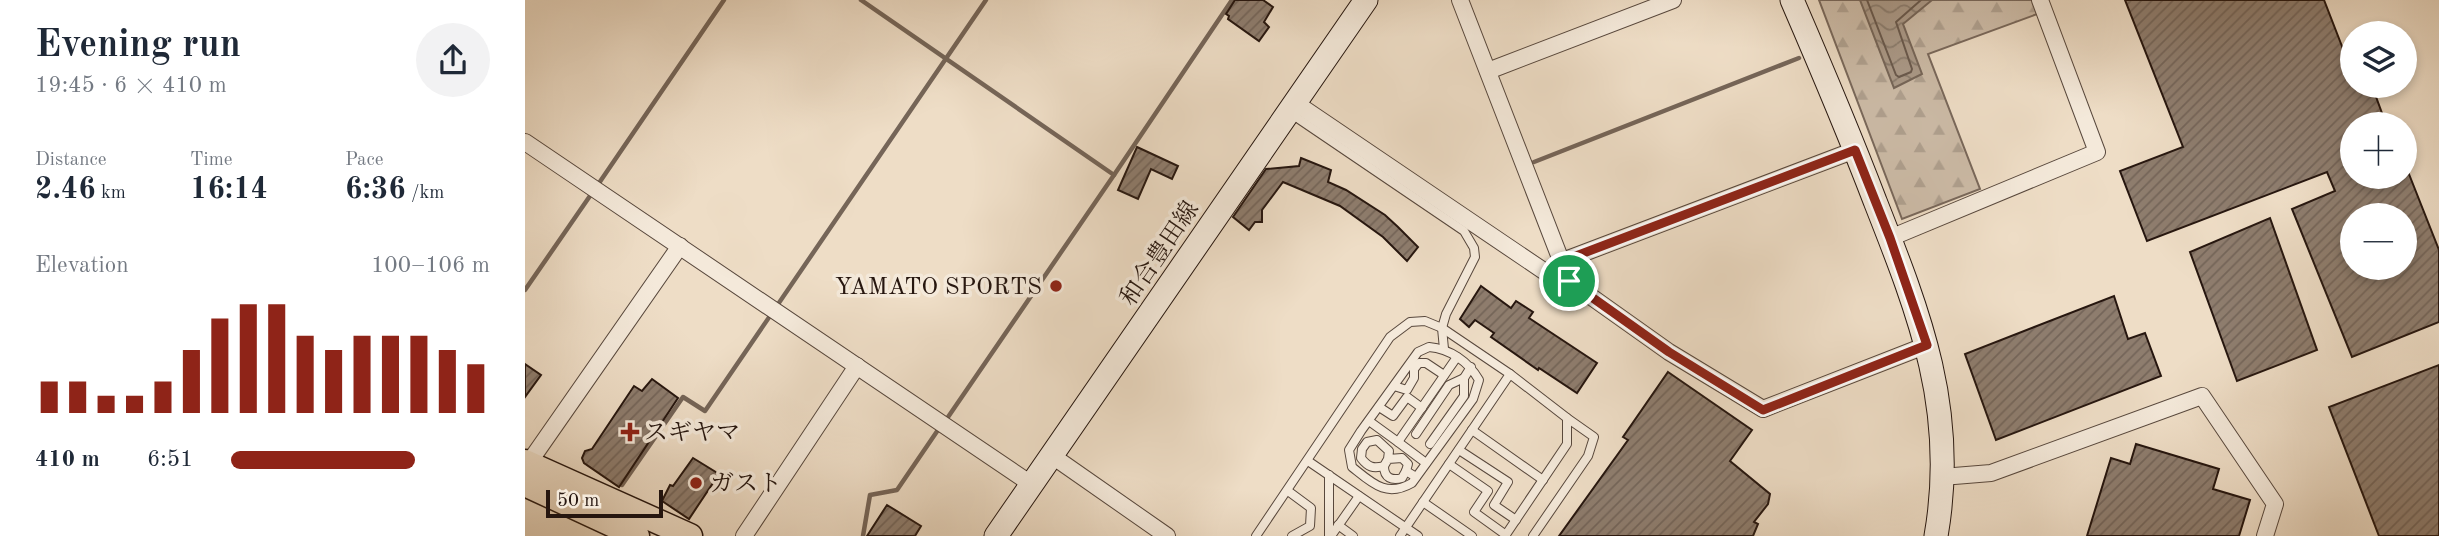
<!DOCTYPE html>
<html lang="en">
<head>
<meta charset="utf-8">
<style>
  body { margin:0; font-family:"Old Standard TT","Noto Serif JP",serif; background:#f2f2f3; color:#1f2937; height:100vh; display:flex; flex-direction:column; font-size:26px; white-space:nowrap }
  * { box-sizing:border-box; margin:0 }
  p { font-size:23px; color:#747a83 }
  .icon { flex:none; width:38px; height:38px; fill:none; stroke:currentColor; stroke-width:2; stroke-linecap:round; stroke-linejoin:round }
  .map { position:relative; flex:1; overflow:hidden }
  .side { display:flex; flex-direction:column; background:#fff; width:525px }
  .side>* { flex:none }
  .controls { position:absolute; left:1815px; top:21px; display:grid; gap:14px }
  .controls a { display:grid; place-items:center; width:77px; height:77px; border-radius:50%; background:#fff; box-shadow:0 4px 10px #0003; font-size:35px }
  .scale { position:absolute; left:21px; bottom:18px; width:117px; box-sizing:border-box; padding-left:7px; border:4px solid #26160f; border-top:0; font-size:19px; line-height:24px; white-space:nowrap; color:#26160f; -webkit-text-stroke:5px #f4e9da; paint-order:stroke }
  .pin { position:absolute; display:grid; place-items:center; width:60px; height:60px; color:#fff; margin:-30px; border:4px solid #fff; border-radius:50%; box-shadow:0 2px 7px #0007 }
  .round { display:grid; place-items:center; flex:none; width:74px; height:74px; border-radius:37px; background:#f2f2f3 }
  .head { display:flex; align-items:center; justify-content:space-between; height:119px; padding:0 35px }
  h1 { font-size:38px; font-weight:800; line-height:52px }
  .stats { display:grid; grid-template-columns:repeat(3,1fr); gap:10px; height:119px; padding:7px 35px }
  .stats div { display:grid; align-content:center }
  .stats b { font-size:30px; font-weight:800 }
  .stats small { font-size:19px; font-weight:400 }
  .stats p { font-size:19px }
  .chart { height:196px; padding:14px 35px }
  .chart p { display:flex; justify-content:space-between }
  .chart svg { width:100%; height:126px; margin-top:7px; stroke:#8f2418; stroke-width:6 }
  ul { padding:0 35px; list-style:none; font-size:23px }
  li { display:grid; grid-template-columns:112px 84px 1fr; align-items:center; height:52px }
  li i { height:18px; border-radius:9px; background:#8f2418 }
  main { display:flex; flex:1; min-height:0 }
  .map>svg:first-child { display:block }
  .forest { fill:url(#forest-firs); stroke:#79685b; stroke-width:2 }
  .water { fill:url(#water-waves); stroke:#756558; stroke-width:2 }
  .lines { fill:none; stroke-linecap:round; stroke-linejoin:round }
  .shore { stroke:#68584c; stroke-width:2 }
  .stream { stroke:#756558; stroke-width:4.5 }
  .building { fill:url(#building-hatch); stroke:#26160f; stroke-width:2; fill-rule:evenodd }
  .lane-casing { stroke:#58483d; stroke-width:10 }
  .street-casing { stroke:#58483d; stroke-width:18 }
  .secondary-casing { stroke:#26160f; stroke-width:25 }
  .primary-casing { stroke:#26160f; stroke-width:27 }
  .lane { stroke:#f4e9da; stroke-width:8 }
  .street { stroke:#f4e9da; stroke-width:16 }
  .secondary { stroke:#f4e9da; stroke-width:23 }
  .primary { stroke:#eeddc6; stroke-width:24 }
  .route-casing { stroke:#fff; stroke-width:14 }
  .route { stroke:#8f2418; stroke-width:9 }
  .poi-dot { fill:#8f2418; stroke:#f4e9da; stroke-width:2.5 }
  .labels { text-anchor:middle; stroke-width:7; stroke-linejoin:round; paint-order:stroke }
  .street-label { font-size:24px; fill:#26160f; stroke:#f4e9da }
  .poi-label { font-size:24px; fill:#26160f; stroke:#f4e9da; text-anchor:start }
</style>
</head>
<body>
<main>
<section class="side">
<div class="head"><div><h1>Evening run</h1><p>19:45 · 6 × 410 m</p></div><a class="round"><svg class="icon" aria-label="share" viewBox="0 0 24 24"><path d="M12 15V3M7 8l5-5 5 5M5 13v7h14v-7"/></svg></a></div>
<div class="stats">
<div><p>Distance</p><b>2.46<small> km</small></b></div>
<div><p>Time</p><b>16:14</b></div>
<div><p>Pace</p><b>6:36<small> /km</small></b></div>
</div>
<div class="chart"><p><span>Elevation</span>100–106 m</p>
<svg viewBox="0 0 160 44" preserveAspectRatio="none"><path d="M5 44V33M15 44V33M25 44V38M35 44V38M45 44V33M55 44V22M65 44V11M75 44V6M85 44V6M95 44V17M105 44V22M115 44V17M125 44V17M135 44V17M145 44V22M155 44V27"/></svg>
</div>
<ul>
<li><b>410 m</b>6:51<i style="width:71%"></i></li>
</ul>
</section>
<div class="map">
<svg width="1914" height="536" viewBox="0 0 1914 536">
  <defs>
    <pattern id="forest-firs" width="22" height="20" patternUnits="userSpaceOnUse" patternTransform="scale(1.75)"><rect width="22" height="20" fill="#ccbba7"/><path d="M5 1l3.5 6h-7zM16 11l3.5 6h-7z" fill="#afa08f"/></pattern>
    <pattern id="water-waves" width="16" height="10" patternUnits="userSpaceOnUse" patternTransform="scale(1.75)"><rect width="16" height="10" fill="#a98"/><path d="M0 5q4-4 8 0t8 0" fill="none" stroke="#8a7c6e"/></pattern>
    <pattern id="building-hatch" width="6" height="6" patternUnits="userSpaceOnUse" patternTransform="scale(1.75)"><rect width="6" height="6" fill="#8e7d6e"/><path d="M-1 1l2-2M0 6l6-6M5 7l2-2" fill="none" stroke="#746559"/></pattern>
  </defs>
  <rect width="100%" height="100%" fill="#eeddc6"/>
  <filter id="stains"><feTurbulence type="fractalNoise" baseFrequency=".00286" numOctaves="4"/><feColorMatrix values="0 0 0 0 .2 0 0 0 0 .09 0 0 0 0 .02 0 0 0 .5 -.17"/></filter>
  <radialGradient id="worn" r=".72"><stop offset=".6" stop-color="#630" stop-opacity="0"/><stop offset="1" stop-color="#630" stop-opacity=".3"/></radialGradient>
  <!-- forest -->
  <polygon class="forest" points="1294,0 1510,0 1515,13 1403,54 1455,189 1377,219"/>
  <!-- water -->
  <polygon class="water" points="1335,0 1407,0 1378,24 1397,74 1369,88"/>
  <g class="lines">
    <!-- shore -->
    <polyline class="shore" points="1342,0 1371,75 1374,77 1386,72 1387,69 1371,22 1396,0"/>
    <!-- stream -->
    <g class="stream">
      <polyline points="336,0 589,175 421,420"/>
      <polyline points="1009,162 1274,58"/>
      <polyline points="589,175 707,0"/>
      <polyline points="72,186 199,0"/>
      <polyline points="0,290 67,193"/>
      <polyline points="97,485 158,397 180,411 461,0"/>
      <polyline points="338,536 345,495 372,490 415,427"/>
    </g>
  </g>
  <!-- building -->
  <g class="building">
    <polygon points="710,0 738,0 748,7 739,22 744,27 734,41 703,19 704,16 701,14"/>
    <path d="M1600,0H1799L1820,54L1827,53V86H1847L1861,124H1827V177H1880V164L1914,250V322L1827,357L1767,209L1810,191L1802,172L1622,241L1595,171L1658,147ZM1827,215H1880V268H1827Z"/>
    <polygon points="612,147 653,166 647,179 626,169 613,199 593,190"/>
    <polygon points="776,158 806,170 803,182 821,190 860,215 873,227 893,247 882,261 858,237 815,206 758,182 737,210 737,222 730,222 724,230 708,217 741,169 774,166"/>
    <polygon points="1745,218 1792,350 1712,381 1665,252"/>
    <polygon points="956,286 986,308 991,301 1008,312 1004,318 1072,363 1052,393 1014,368 1013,370 966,337 969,333 950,320 944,327 935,319"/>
    <polygon points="1589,296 1603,339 1620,333 1636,376 1471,440 1440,354"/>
    <polygon points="0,364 16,375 0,397"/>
    <polygon points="1914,365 1914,536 1854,536 1804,407"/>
    <polygon points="1143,372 1227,430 1205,461 1245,494 1243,504 1229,522 1233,524 1228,536 1034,536 1103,440 1098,437"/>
    <polygon points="127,379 153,398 94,487 59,463 57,458 60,451 67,449 109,386 117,391"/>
    <polygon points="1611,444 1694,469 1688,489 1725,500 1714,536 1562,536 1586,458 1605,464"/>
    <polygon points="168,458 194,474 164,519 137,501 145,485 148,486"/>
    <polygon points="362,505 396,526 390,536 342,536"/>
  </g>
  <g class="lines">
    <!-- lane casing -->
    <g class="lane-casing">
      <g id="lane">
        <polyline points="765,113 939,231 949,248 950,257 921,314 917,328 919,349"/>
        <path d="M904,347C925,349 943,361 954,380L948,399L887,483C861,498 847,483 827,467L824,450L836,431L893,352Z"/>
        <polyline points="869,386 882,390 889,378 889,369 894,363 901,363 919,375"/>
        <polyline points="854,407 868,416 882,397 897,408"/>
        <polyline points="844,421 873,442 932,357"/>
        <polyline points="947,430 1018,480"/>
        <polyline points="891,434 924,385 939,378"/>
        <polyline points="873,442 901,463"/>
        <polyline points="905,444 939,396 939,378 946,367"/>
        <polyline points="934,450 983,482 969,505 991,520"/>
        <path d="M863,459L864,451L852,440L842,442L837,449L836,458C843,467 848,469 859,466L863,459L877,458L883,464L881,471L891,477"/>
        <polyline points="783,461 893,536"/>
        <polyline points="924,464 963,491 949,512 981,535"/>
        <path d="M859,466C859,478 867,481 877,478L881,471"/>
        <polyline points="804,475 804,536"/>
        <polyline points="763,491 786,508 785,526 767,536"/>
        <polyline points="898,502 947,536"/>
        <polyline points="813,525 828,536"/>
        <polyline points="731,536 865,337 885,322 900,321 917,328 985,374 1042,418 1042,444 980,536"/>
        <polyline points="806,536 834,496"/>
        <polyline points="875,536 985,374"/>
        <polyline points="1008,536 1063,456 1069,437 1042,418"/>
      </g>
    </g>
    <!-- street casing -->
    <g class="street-casing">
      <g id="street">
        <polyline points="935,0 1044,281 1144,352 1238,409 1402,345"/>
        <polyline points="963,71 1148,0"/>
        <polyline points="769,102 1035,282 1044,281"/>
        <polyline points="0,142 506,484"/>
        <polyline points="1365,238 1572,152 1515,0"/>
        <polyline points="1035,262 1330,150"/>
        <polyline points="526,455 642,536"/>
        <polyline points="3,464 155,246"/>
        <polyline points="1417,477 1466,473 1677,396 1750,504 1740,536"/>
        <polyline points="219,536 332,366"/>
      </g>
    </g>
    <!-- secondary casing -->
    <g class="secondary-casing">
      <g id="secondary">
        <path d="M1267,0C1296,67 1324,133 1350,201C1395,315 1433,411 1411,536"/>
        <polyline points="471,536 841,0"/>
      </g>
    </g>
    <!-- primary casing -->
    <g class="primary-casing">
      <g id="primary">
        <polyline points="0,462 165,536"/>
        <polyline points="0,484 112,536"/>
      </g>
    </g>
    <!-- lane -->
    <use href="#lane" class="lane"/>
    <!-- street -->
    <use href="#street" class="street"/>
    <!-- secondary -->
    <use href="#secondary" class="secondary"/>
    <!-- primary -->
    <use href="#primary" class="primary"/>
  </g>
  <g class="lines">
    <!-- route casing -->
    <g class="route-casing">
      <polygon id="route" points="1330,150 1365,238 1402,345 1238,410 1144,352 1044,281 1035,262"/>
    </g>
    <!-- route -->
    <use href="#route" class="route"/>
  </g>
  <!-- markers -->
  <g class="poi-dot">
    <circle cx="531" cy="286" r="7"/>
    <path d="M101.5 421.5h7v7h7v7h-7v7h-7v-7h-7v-7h7z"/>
    <circle cx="171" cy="483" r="7"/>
  </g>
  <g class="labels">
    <!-- street labels -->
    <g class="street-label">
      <text transform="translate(634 253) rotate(-56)" y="8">和合豊田線</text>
    </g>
    <!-- poi labels -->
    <g class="poi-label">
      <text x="517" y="294" text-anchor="end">YAMATO SPORTS</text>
      <text x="119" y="440">スギヤマ</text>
      <text x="185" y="491">ガスト</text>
    </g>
  </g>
  <rect width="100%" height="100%" filter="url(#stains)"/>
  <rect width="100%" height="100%" fill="url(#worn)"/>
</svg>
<div class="controls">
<a><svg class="icon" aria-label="layers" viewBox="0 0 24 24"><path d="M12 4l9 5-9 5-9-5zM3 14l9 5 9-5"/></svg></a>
<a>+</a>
<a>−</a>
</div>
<div class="scale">50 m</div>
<div class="pin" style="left:1044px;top:281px;background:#1e9e55"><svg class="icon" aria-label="arrive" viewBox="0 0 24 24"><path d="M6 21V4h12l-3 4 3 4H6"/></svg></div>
</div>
</main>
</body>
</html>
